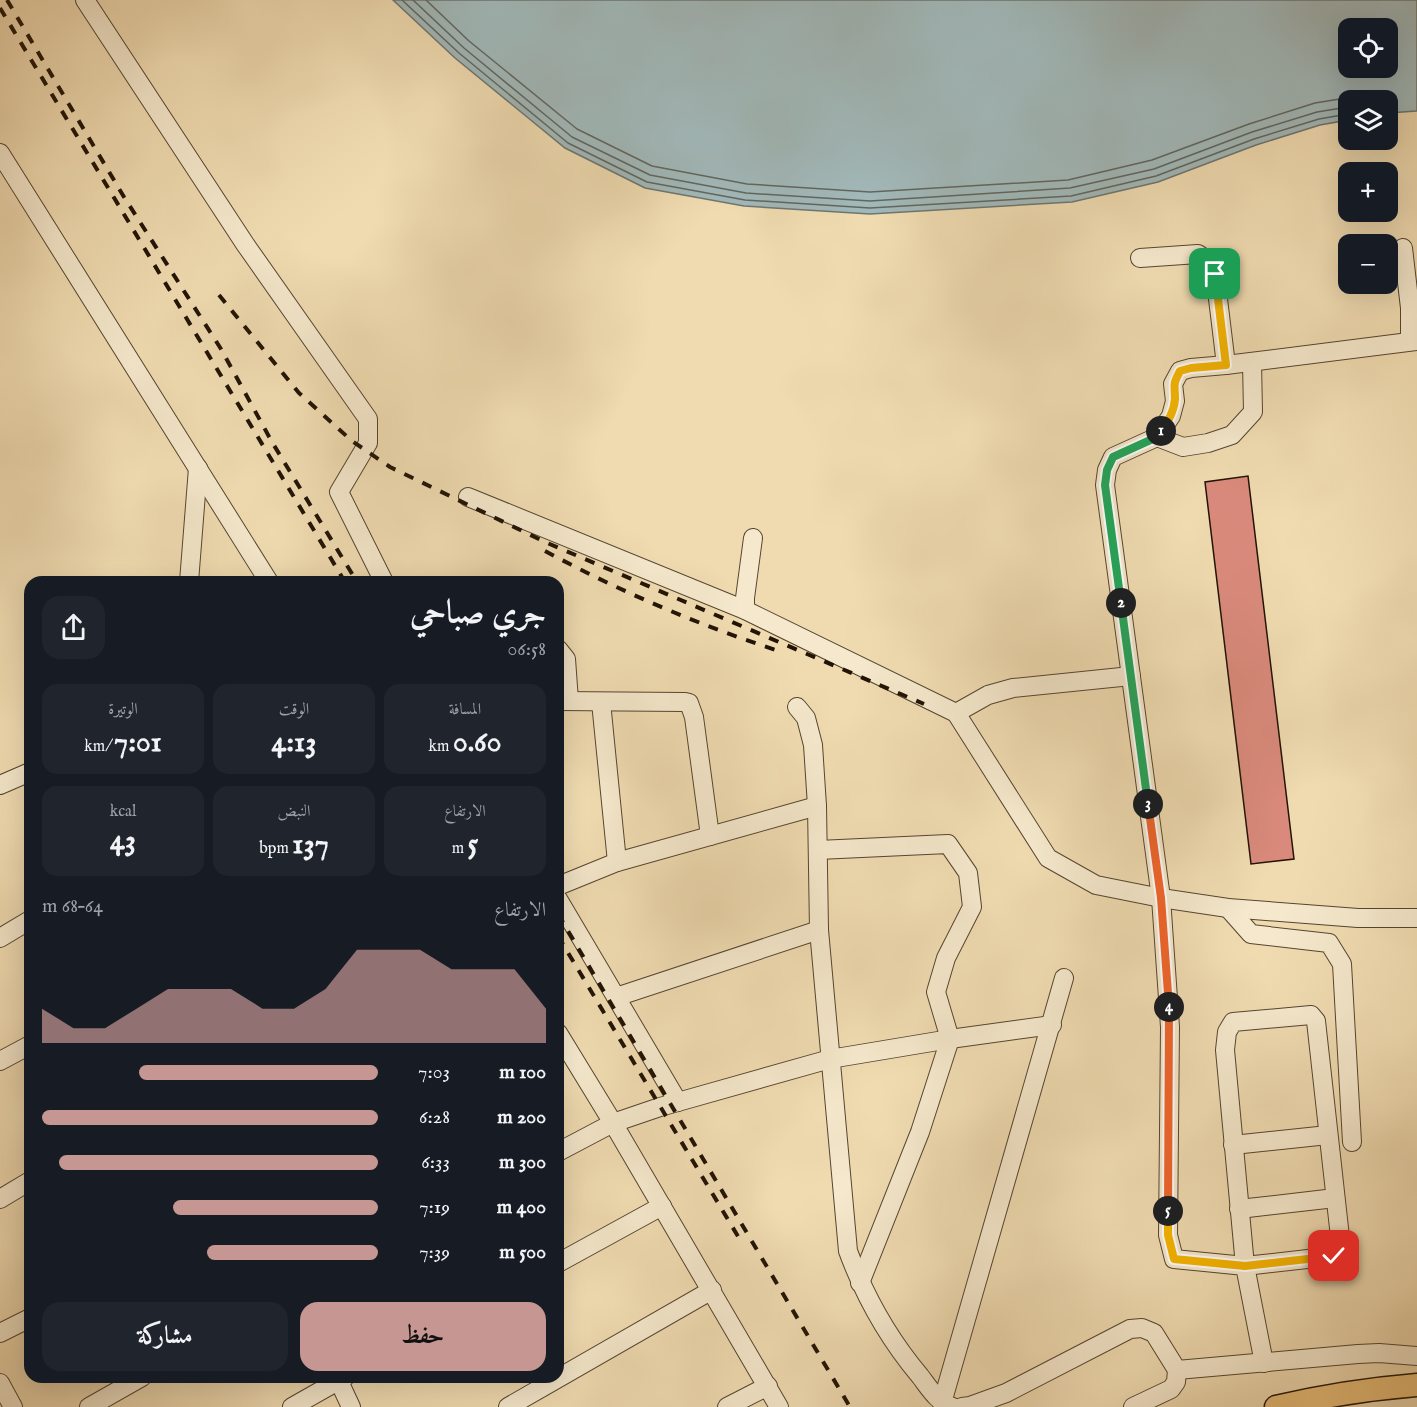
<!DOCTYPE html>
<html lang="ar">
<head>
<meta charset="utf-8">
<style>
  body { margin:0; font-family:"IM FELL English",Amiri,serif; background:#20242c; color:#f1f3f6; direction:rtl; height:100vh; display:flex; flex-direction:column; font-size:22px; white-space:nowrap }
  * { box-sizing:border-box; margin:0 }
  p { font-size:20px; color:#9ea1a6 }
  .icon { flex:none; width:33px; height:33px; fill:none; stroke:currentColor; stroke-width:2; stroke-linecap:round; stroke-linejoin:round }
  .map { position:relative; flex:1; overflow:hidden; direction:ltr }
  .panel { position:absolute; left:24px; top:576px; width:540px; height:807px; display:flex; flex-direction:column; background:#171b24; border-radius:18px; box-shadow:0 6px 24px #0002; direction:rtl }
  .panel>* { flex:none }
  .fabs { position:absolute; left:1338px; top:18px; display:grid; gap:12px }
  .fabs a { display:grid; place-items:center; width:60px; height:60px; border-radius:12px; background:#171b24; box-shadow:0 6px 24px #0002; font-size:30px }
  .pin { position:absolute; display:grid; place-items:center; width:51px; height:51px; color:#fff; margin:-26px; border-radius:12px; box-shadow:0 3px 9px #0006 }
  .km { position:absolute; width:30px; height:30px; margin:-15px; border-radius:50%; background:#222; color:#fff; font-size:16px; line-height:30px; text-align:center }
  .round { display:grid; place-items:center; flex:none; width:63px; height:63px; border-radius:18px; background:#20242c }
  .head { display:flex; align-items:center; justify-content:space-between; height:102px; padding:0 18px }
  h1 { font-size:33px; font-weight:700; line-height:45px }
  .metrics { display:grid; grid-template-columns:repeat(3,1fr); gap:9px; height:102px; padding:6px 18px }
  .metrics div { display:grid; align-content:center; border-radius:15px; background:#20242c; text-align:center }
  .metrics b { font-size:30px; font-weight:700 }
  .metrics small { font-size:16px; font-weight:400 }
  .metrics p { font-size:16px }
  .chart { height:168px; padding:12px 18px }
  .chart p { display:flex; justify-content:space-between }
  .chart svg { width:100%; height:108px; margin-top:6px; fill:#c59692; opacity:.7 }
  .cta { display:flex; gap:12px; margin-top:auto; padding:12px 18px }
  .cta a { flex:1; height:69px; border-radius:18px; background:#c59692; color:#111; font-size:24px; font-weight:700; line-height:69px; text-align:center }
  .cta a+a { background:#20242c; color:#f1f3f6 }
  ul { padding:0 18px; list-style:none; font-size:20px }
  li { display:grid; grid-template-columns:96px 72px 1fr; align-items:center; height:45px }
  li i { height:15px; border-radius:8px; background:#c59692 }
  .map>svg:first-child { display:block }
  .water { fill:#a1b8b9; stroke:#6e7671; stroke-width:1.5; fill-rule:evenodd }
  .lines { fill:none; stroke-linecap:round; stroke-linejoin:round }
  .shore { stroke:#61665f; stroke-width:1.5 }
  .building { fill:#da8a7c; stroke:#211305; stroke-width:1.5 }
  .minor-casing { stroke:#554530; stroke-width:20 }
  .major-casing { stroke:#211305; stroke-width:25 }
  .minor { stroke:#f5e8cc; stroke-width:18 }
  .major { stroke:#e8be78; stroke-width:22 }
  .rail { stroke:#211305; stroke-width:4; stroke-dasharray:10 10; stroke-linecap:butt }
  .split-1-casing { stroke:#fff; stroke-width:12 }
  .split-2-casing { stroke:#fff; stroke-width:12 }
  .split-3-casing { stroke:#fff; stroke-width:12 }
  .split-4-casing { stroke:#fff; stroke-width:12 }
  .split-5-casing { stroke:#fff; stroke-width:12 }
  .split-6-casing { stroke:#fff; stroke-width:12 }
  .split-1 { stroke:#f5b400; stroke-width:8 }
  .split-2 { stroke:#22a559; stroke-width:8 }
  .split-3 { stroke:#22a559; stroke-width:8 }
  .split-4 { stroke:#f0652b; stroke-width:8 }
  .split-5 { stroke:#f0652b; stroke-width:8 }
  .split-6 { stroke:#f5b400; stroke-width:8 }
</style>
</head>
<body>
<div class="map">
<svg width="1417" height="1407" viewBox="0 0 1417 1407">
  <rect width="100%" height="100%" fill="#f0dbb1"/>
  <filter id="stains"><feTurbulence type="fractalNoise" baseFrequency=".00333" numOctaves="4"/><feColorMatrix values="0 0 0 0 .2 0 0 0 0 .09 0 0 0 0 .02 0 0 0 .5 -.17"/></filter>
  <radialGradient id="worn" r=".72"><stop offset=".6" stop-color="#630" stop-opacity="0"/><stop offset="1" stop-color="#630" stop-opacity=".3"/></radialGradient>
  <!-- water -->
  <path class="water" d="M393,0H1417V111L1388,113V100H1348V120L1320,125L1256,145L1158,182L1072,202L870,214L744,206L645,188L565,148L455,58ZM1348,28H1388V68H1348Z"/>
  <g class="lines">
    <!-- shore -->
    <g class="shore">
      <polyline points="402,0 459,53 568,143 647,182 745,200 870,208 1071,196 1156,176 1254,139 1319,119 1348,114"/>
      <polyline points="413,0 464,48 572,137 650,175 746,193 870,201 1070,188 1154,169 1252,132 1317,112 1348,107"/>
      <polyline points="426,0 469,41 577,129 652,166 747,184 870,192 1068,180 1152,160 1249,124 1315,103 1346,98 1358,100"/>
    </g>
  </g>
  <!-- building -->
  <polygon class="building" points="1248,476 1294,859 1251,864 1205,482"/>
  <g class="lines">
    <!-- minor casing -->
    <g class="minor-casing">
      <g id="minor">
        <polyline points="85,0 245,244 368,419 368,443 339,492 384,582"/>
        <polyline points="0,153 269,582"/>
        <polyline points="1403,248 1410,308 1410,341"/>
        <polyline points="1140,258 1198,254 1208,261 1215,274 1226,365"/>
        <polyline points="1157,437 1183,447 1208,443 1232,435 1253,412 1252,362"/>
        <polyline points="468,497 745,610 956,713 1048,858 1096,885 1161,898 1228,908 1358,918 1417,918"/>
        <polyline points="189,582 198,468"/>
        <polyline points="745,610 745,598 753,538"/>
        <polyline points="558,649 566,659 569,701"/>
        <polyline points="558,701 685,702 689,703 694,717 710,836"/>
        <polyline points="601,702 617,862"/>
        <path d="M797,707L806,718L813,745L817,806L819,930L848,1251C865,1297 888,1338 920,1376C930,1389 937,1402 953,1407"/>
        <polyline points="956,713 988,695 1013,688 1131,676"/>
        <polyline points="0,785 30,772"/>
        <polyline points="818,850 948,844 968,873 972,907 946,958 936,992 950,1039 920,1132 860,1283"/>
        <polyline points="558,886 617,862 817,806"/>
        <polyline points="558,899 678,1102"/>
        <polyline points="1228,908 1251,934 1329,943 1342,964 1352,1142"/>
        <polyline points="0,938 30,920"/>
        <polyline points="616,997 819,930"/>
        <polygon points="1311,1015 1316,1021 1341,1246 1334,1256 1245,1266 1225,1050 1227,1032 1233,1022"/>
        <polyline points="558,1033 613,1123 779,1407"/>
        <polyline points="0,1061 30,1045"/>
        <polyline points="1233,1145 1328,1135"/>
        <polyline points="558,1152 613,1123 660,1107 830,1059 950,1039 1052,1025"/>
        <polyline points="0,1199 30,1181"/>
        <polyline points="1239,1209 1335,1198"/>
        <polyline points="558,1263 662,1206"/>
        <polyline points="0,1333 30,1318"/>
        <polyline points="1264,1363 1245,1266 1174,1259 1168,1235 1170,1027 1161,898 1105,485 1107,470 1113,457 1157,437 1171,416 1175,401 1173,384 1180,371 1191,368 1226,365 1417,341"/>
        <polyline points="1177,1370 1358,1354 1379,1353 1417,1356"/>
        <polyline points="337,1377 351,1407"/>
        <polyline points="0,1383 13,1407"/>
        <polyline points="942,1403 1064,978"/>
        <polyline points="89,1407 142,1377"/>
        <polyline points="292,1407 345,1377"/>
        <polyline points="508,1407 712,1290"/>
        <polyline points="727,1407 768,1386"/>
        <polyline points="962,1407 970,1406 1006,1393 1130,1329 1142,1328 1154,1333 1177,1370 1176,1382 1171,1389 1133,1407"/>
      </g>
    </g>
    <!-- major casing -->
    <g class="major-casing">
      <path id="major" d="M1276,1407C1323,1396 1369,1389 1417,1385"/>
    </g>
    <!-- minor -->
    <use href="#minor" class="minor"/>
    <!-- major -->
    <use href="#major" class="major"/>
    <!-- rail -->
    <g class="rail">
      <polyline points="7,0 124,197 221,349 272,442 357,582"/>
      <polyline points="0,8 345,582"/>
      <polyline points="219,295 299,393 352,441 390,467 545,542 924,704"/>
      <path d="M545,551C621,592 701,626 782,652"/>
      <polyline points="558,914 850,1407"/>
      <polyline points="558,936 742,1243"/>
    </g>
  </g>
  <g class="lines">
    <!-- split-1 casing -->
    <g class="split-1-casing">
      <path id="split-1" d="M1161,431C1168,421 1174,412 1175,399C1175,384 1172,386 1180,371L1191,368L1226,365L1215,274"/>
    </g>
    <!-- split-2 casing -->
    <g class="split-2-casing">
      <polyline id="split-2" points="1121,603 1105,485 1107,470 1113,457 1157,437 1161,431"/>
    </g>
    <!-- split-3 casing -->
    <g class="split-3-casing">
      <polyline id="split-3" points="1121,603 1148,804"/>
    </g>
    <!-- split-4 casing -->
    <g class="split-4-casing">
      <polyline id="split-4" points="1148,804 1161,898 1169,1007"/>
    </g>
    <!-- split-5 casing -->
    <g class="split-5-casing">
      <polyline id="split-5" points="1168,1211 1169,1007"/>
    </g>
    <!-- split-6 casing -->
    <g class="split-6-casing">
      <polyline id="split-6" points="1168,1211 1168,1235 1174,1259 1245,1266 1334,1256"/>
    </g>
    <!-- split-1 -->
    <use href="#split-1" class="split-1"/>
    <!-- split-2 -->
    <use href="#split-2" class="split-2"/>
    <!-- split-3 -->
    <use href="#split-3" class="split-3"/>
    <!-- split-4 -->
    <use href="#split-4" class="split-4"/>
    <!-- split-5 -->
    <use href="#split-5" class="split-5"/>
    <!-- split-6 -->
    <use href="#split-6" class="split-6"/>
  </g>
  <rect width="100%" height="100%" filter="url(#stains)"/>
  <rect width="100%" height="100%" fill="url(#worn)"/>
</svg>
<div class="fabs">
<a><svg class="icon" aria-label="locate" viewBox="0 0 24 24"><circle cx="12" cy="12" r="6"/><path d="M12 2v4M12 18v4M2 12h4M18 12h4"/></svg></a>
<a><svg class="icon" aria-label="layers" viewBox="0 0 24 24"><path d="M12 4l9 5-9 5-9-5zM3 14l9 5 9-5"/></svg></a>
<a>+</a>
<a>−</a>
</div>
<div class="pin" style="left:1215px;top:274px;background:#1e9e55"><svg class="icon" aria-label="arrive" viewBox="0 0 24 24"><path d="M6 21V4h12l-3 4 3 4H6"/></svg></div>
<div class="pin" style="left:1334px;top:1256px;background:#d93025"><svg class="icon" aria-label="check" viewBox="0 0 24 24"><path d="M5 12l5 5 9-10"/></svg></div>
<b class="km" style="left:1161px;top:431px">1</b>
<b class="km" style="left:1121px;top:603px">2</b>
<b class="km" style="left:1148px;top:804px">3</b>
<b class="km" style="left:1169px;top:1007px">4</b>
<b class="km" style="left:1168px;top:1211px">5</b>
<section class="panel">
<div class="head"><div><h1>جري صباحي</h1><p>06:58</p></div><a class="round"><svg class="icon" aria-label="share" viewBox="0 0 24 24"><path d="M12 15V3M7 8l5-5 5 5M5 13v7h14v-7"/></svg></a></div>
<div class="metrics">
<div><p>المسافة</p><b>0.60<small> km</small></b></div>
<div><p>الوقت</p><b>4:13</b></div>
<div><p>الوتيرة</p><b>7:01<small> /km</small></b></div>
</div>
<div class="metrics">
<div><p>الارتفاع</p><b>5<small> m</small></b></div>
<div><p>النبض</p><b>137<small> bpm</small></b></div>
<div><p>kcal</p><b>43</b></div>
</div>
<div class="chart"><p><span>الارتفاع</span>64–68 m</p>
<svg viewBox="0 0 160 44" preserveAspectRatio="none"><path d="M0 44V30L10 38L20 38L30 30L40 22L50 22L60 22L70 30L80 30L90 22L100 6L110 6L120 6L130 14L140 14L150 14L160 30V44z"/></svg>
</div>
<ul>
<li><b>100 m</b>7:03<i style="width:71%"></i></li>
<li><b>200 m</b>6:28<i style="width:100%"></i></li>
<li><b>300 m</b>6:33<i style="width:95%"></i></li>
<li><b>400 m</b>7:19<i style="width:61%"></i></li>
<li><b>500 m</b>7:39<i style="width:51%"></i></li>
</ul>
<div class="cta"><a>حفظ</a><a>مشاركة</a></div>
</section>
</div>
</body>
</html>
